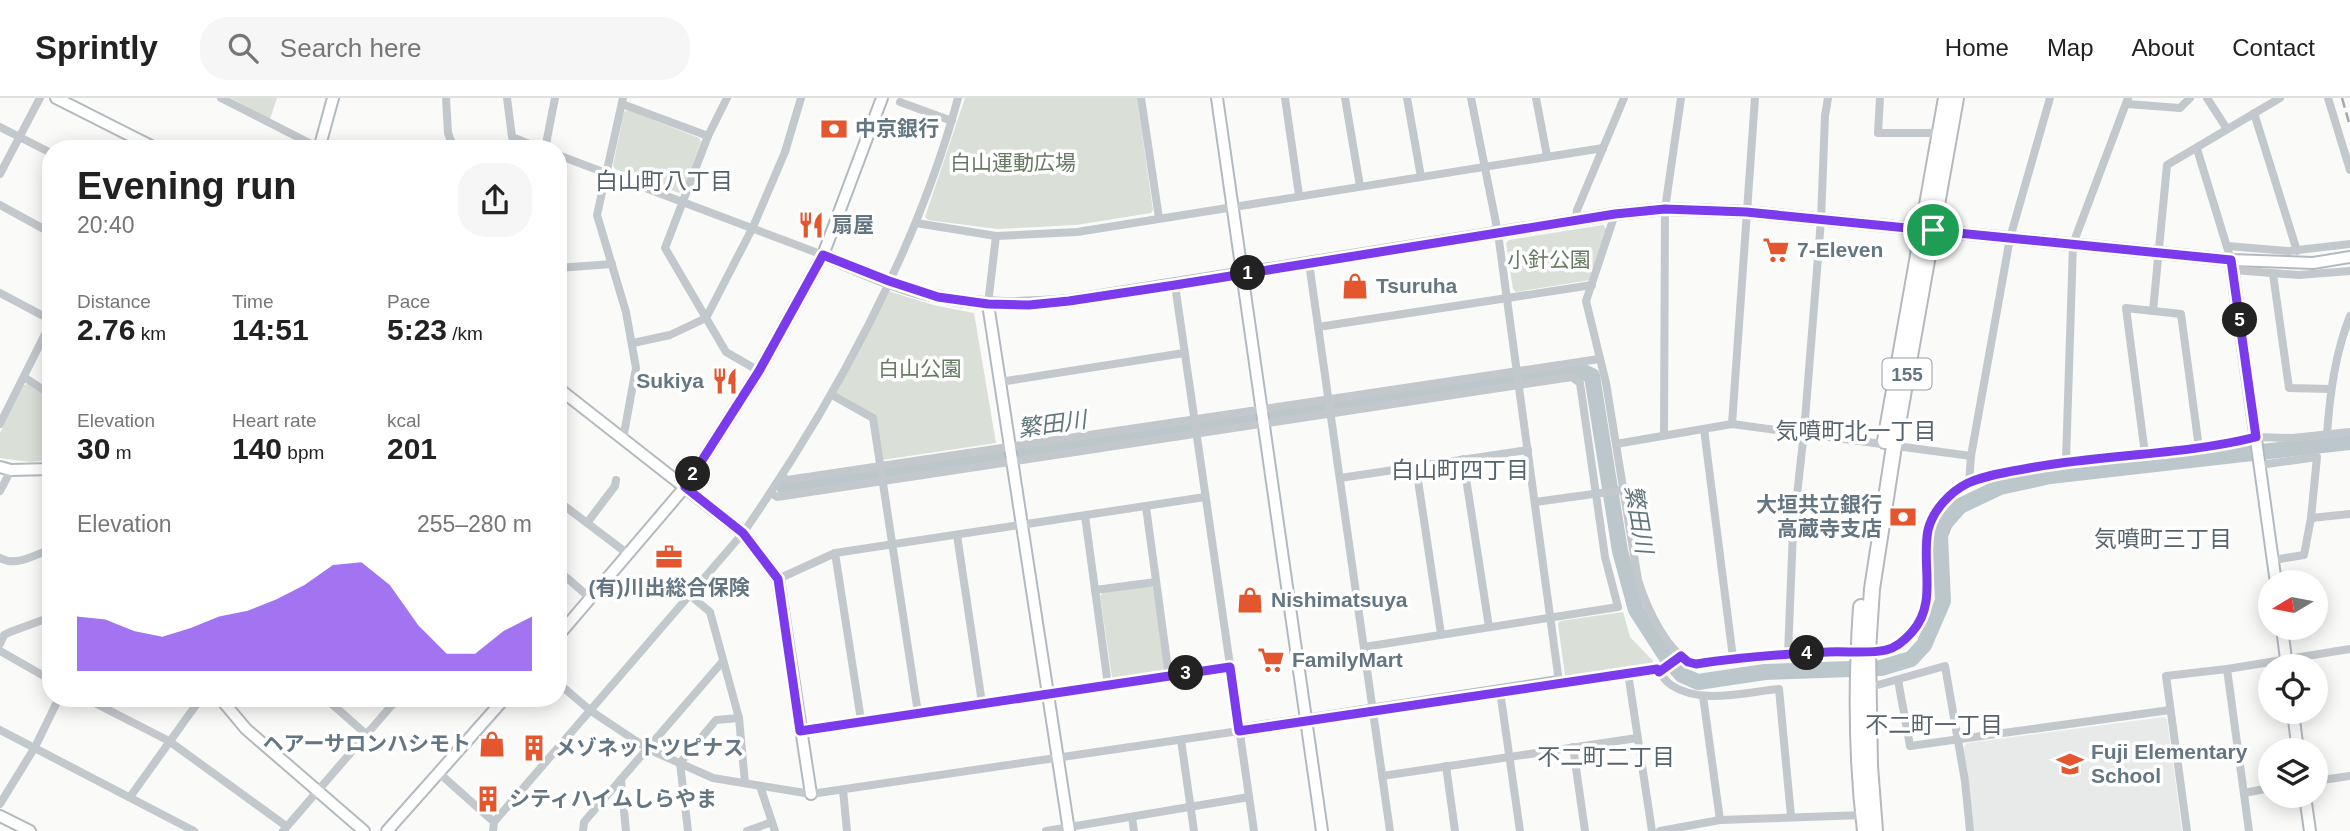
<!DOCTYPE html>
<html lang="en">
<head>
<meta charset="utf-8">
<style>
  body { margin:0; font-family:Helvetica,"Noto Sans JP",sans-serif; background:#f6f6f6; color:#222; height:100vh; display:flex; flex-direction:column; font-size:26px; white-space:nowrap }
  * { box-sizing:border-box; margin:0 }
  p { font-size:23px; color:#767676 }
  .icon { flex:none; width:38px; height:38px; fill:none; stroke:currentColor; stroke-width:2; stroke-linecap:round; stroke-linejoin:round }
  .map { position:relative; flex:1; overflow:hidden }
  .details { position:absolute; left:42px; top:42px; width:525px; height:567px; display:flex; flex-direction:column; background:#fff; border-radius:28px; box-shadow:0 4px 18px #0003 }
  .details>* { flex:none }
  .needle { width:46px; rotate:260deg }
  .buttons { position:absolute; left:2258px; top:472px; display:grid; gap:14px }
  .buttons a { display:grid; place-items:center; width:70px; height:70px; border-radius:50%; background:#fff; box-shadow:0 4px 18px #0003; font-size:35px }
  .pin { position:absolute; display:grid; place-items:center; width:60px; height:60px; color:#fff; margin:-30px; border:4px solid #fff; border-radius:50%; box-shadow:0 2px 7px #0007 }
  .km { position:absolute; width:35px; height:35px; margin:-18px; border-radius:50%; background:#222; color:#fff; font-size:19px; line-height:35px; text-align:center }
  .round { display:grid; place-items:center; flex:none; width:74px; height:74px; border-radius:28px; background:#f6f6f6 }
  .headline { display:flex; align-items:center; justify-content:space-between; height:119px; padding:0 35px }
  h1 { font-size:38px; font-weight:700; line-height:52px }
  .figures { display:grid; grid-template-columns:repeat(3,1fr); gap:10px; height:119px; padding:7px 35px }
  .figures div { display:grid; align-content:center }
  .figures b { font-size:30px; font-weight:700 }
  .figures small { font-size:19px; font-weight:400 }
  .figures p { font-size:19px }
  .chart { height:196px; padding:14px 35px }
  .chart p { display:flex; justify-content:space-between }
  .chart svg { width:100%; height:126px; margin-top:7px; fill:#7c3aed; opacity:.7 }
  header { display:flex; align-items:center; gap:42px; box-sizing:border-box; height:98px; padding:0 35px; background:#fff; border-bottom:2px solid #e0e0e0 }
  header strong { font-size:33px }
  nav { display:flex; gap:38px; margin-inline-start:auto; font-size:24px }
  .search { width:490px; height:63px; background:#f6f6f6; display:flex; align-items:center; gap:18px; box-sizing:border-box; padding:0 24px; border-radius:28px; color:#767676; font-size:26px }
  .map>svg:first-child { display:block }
  .built { fill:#e8e9e9 }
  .green { fill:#dadfd7 }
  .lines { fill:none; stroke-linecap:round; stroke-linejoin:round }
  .river { stroke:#bbc7cb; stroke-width:16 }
  .secondary-casing { stroke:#b3babf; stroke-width:14 }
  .highway-casing { stroke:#b4b9bd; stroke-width:18 }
  .street { stroke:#c3c8cc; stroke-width:8 }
  .secondary { stroke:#fff; stroke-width:10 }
  .highway { stroke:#fff; stroke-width:14 }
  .rail { stroke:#a2aab0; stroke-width:2.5; stroke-dasharray:10 5; stroke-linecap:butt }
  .route-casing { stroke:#fff; stroke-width:14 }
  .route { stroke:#7c3aed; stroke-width:9 }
  .labels { text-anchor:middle; stroke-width:7; stroke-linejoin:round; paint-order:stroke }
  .shield { fill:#fff; stroke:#939fa8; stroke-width:2 }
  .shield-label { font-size:19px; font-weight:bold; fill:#657683 }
  .poi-label { font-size:21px; font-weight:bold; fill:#657683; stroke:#fff; text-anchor:start }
  .park-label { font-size:21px; fill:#687a64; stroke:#fff }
  .neighbourhood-label { font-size:23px; fill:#57646e; stroke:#fff }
  .water-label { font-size:23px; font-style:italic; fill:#60757c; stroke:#fff }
</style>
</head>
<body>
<header>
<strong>Sprintly</strong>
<div class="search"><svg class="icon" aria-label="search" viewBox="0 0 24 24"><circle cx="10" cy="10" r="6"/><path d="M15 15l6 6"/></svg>Search here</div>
<nav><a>Home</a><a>Map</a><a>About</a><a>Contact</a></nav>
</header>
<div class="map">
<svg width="2350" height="733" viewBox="0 0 2350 733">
  <rect width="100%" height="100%" fill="#fafaf8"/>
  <!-- built -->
  <polygon class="built" points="2164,619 2167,621 2182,733 1974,733 1963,650 1967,645"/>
  <!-- green -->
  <g class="green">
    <polygon points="231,0 277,0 270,21"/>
    <polygon points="965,0 1137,0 1153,112 1151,115 1076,127 997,131 928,122 925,119"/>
    <polygon points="628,12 699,40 701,44 683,93 679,95 615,71 613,67 624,14"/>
    <polygon points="1603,127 1607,132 1590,182 1516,194 1513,191 1506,145 1509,142"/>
    <polygon points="888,193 933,207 974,215 996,345 882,362 875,317 835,295"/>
    <polygon points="28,286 51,302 51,362 30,364 0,360 0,335 24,287"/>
    <polygon points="1150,487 1153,490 1165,571 1162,574 1115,581 1112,579 1100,498 1103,494"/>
    <polygon points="1623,514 1630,539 1653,563 1652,567 1568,580 1565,577 1558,526 1560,523"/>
  </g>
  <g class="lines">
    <!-- river -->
    <polyline class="river" points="784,389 1577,271 1592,278 1620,453 1636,512 1667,560 1682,577 1698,584 1765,574 1881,570 1911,561 1924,547 1943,503 1940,438 1945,425 1960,408 2000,389 2050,378 2350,344"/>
    <!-- secondary casing -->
    <g class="secondary-casing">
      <g id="secondary">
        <polyline points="56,0 157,51"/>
        <polyline points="1217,0 1322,733"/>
        <polyline points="319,51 333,0"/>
        <path d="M823,157C861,172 900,191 940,199C983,208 1025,207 1069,203L1615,116L1665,111L1746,114L2231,162L2313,165L2350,159"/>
        <polyline points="2231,162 2276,485"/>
        <polyline points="988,206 1069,733"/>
        <polyline points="558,290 743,435 778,481 811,696"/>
        <polyline points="0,369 11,372 51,371"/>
        <polyline points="2282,530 2287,569"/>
        <polyline points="558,538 685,389 759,273 823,157 882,0"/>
        <polyline points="220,600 246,631 364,733"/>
        <polyline points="2293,614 2298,653"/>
        <polyline points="1239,633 1559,584"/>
        <polyline points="2305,698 2310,733"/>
        <polyline points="0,718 30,733"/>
        <polyline points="387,733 505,600"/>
      </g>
    </g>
    <!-- highway casing -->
    <g class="highway-casing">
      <g id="highway">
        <polyline points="1885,343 1946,0"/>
        <path d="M1861,509C1856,583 1856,659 1865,733"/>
        <polyline points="1875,733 1870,668 1868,553 1872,491 1894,348 1956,0"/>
      </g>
    </g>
    <!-- street -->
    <g class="street">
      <polyline points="221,0 321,51"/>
      <polyline points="446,0 448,35 454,51"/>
      <polyline points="507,0 512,39 542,51"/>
      <polyline points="623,0 597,117 626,214 636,270 623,341"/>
      <polyline points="727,0 708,38 665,150 726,254 759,273"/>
      <polyline points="1141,0 1159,120"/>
      <polyline points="1285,0 1299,97"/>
      <polyline points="1345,0 1360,88"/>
      <polyline points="1407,0 1421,79"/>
      <polyline points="1471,0 1498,135 1559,584 1628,575 1652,733"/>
      <polyline points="1536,0 1547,58"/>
      <polyline points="1880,0 1878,35 1940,35"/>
      <polyline points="2207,0 2227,31"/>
      <polyline points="2328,0 2350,72"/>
      <polyline points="900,4 952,23"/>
      <polyline points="622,6 708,38"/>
      <polyline points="2127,6 2180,10 2190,0"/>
      <polyline points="2254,15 2297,153"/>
      <polyline points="0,29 51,55"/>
      <polyline points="545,51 555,0"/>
      <polyline points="2197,51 2231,162"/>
      <polyline points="558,57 823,157"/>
      <polyline points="0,76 40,0"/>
      <polyline points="0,107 51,135"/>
      <path d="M1615,116L1586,203L1606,285L1638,482C1646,508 1668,559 1696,566L1788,556L1886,552L1903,544L1916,530L1924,513L1928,492V433L1935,414L1950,398L1969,385L2016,372L2066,363L2199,350L2256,339L2292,340L2350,334"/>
      <polyline points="1576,123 1577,112 1624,0"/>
      <polyline points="916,125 996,138 1077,134 1603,50"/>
      <polyline points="2227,148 2289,153 2350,146"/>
      <polyline points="1309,165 1390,733"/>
      <polyline points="558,170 612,166"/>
      <polyline points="2233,172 2299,177 2350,173"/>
      <polyline points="2273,176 2289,290 2331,291"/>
      <polyline points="1175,187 1254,733"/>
      <polyline points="0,195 51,222"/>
      <polyline points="988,206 996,138"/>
      <polyline points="2153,213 2167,67 2280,0"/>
      <polyline points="1318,229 1592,187"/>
      <polyline points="633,245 670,237 706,220 753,129 785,54 801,0"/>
      <polyline points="24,279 51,297"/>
      <polyline points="1000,284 1184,255"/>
      <polyline points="832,297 873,320 918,615"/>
      <polyline points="0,326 51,224"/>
      <polyline points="1732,326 1755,0"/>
      <polyline points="1704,331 1733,560"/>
      <polyline points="1664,336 1665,111 1681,0"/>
      <path d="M2327,336C2330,295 2335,256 2350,218"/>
      <polyline points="1616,346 1732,326 1971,358"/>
      <polyline points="2145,356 2126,210 2181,216 2199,350"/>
      <polyline points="1463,361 1489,529"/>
      <polyline points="2066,363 2073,146 2128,0"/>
      <polyline points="2260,367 2317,359 2311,420 2304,457 2273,462"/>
      <polyline points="1416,369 1441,536"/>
      <polyline points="782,378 787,382 1599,261"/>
      <polyline points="1340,380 1528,352"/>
      <polyline points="1969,385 1971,358 2010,140 2050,0"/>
      <polyline points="0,393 11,372"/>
      <polyline points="771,395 777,399 1572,279 1580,285 1605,459 1618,509 1364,549"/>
      <polyline points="558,403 628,456"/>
      <polyline points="1535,404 1623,392"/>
      <polyline points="1146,409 1169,578"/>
      <polyline points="1085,418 1108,587"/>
      <polyline points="2311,420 2350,416"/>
      <polyline points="587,425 615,388 616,382"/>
      <polyline points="957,437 982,605"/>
      <polyline points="835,455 861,622"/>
      <path d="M0,460C16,469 35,457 51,451"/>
      <polyline points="558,472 590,500"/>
      <polyline points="778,481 835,455 1205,399"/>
      <polyline points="1095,492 1156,484"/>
      <polyline points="691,498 710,514 739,620 745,685"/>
      <polyline points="0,546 4,537 10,534 51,519"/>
      <polyline points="0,553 51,582"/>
      <polyline points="1788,556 1793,433 1804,334 1821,122 1825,18 1828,0"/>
      <polyline points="2227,571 2249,733"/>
      <polyline points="1659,574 1680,558"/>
      <path d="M1628,575L1657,571C1661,576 1665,583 1671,587C1701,607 1745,594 1779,591L1791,718"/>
      <polyline points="1898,582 1910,648 2170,612"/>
      <polyline points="558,585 591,613 648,651 713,680 811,696 1239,633"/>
      <polyline points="1867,590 1945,568 1965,683 1970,733"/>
      <polyline points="1500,593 1520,733"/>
      <polyline points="1703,598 1720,722"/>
      <polyline points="85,600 169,643 286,728"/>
      <polyline points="325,600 367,637"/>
      <polyline points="0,632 194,733"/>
      <polyline points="801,633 1230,569"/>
      <polyline points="1181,642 1194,733"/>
      <polyline points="1573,649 1585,733"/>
      <polyline points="1446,668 1455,733"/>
      <polyline points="439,675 494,724"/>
      <polyline points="1382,678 1637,640"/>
      <polyline points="621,682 626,733"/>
      <polyline points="2315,683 2350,678"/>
      <polyline points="760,688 775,733"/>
      <polyline points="843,692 847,733"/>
      <polyline points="2244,695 2270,690"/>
      <polyline points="130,699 201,600"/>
      <polyline points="0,706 35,649 59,600"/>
      <polyline points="1132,719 1134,733"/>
      <polyline points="283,733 398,600"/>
      <path d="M493,733L494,724L743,435C833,306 917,152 958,0"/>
      <polyline points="583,733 584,724 723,563"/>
      <polyline points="688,733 680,665 716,622 739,620"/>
      <polyline points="747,733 772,724"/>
      <polyline points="1046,733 1249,699"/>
      <polyline points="1660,733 1720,722 1863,717"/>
      <polyline points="2187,733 2166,578 2227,571 2350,551"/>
    </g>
    <!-- secondary -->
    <use href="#secondary" class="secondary"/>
    <!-- highway -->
    <use href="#highway" class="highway"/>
    <!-- rail -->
    <polyline class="rail" points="2342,0 2350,28"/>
  </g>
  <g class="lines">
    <!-- route casing -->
    <g class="route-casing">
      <path id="route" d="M1665,111L1746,114L2231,162L2256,339C2184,357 2108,356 2035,369C2014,373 1988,376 1968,385C1950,394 1933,412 1928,432C1921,467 1938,505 1912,534C1905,542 1896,550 1886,552C1870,556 1845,553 1828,554C1783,556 1740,559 1696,566L1688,564L1681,558L1659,574L1657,571L1239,633L1230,569L800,633L778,481L743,435L685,389L759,273L823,157L889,183L938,199L988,206L1029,207L1069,203L1175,187L1615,116Z"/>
    </g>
    <!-- route -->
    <use href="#route" class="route"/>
  </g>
  <!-- icons -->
  <defs>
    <g id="bank-bare" transform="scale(2.1)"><path d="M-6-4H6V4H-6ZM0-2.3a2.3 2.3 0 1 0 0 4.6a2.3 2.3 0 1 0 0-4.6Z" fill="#e4572e" stroke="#fff" stroke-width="2.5" paint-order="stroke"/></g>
    <g id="restaurant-bare" transform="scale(2.1)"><path d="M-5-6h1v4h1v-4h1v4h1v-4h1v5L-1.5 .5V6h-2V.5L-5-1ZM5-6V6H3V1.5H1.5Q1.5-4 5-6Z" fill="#e4572e" stroke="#fff" stroke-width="2.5" paint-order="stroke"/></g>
    <g id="supermarket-bare" transform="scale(2.1)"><path d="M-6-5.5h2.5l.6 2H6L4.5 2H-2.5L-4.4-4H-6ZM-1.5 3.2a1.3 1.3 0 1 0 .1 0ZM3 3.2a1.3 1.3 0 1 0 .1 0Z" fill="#e4572e" stroke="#fff" stroke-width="2.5" paint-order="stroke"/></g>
    <g id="shop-bare" transform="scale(2.1)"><path d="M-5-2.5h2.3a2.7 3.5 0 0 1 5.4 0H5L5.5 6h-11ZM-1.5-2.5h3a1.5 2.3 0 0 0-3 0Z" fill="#e4572e" stroke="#fff" stroke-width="2.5" paint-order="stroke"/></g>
    <g id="office-bare" transform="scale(2.1)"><path d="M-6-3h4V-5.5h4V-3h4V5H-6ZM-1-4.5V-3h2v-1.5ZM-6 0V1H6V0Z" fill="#e4572e" stroke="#fff" stroke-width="2.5" paint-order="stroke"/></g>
    <g id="building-bare" transform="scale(2.1)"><path d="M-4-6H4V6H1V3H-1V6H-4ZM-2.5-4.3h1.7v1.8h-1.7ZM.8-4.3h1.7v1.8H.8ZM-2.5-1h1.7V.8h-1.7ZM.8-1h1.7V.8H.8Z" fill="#e4572e" stroke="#fff" stroke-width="2.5" paint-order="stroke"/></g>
    <g id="school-bare" transform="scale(2.1)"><path d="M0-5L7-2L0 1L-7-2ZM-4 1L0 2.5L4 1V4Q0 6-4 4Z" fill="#e4572e" stroke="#fff" stroke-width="2.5" paint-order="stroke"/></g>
  </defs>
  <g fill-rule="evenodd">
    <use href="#bank-bare" x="834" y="31"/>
    <use href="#restaurant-bare" x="811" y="127"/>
    <use href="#supermarket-bare" x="1776" y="152"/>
    <use href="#shop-bare" x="1355" y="188"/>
    <use href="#restaurant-bare" x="725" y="283"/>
    <use href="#bank-bare" x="1903" y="419"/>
    <use href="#office-bare" x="669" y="459"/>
    <use href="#shop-bare" x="1250" y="502"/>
    <use href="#supermarket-bare" x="1271" y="562"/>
    <use href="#shop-bare" x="492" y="646"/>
    <use href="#building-bare" x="534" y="650"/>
    <use href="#school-bare" x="2070" y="666"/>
    <use href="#building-bare" x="488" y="701"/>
  </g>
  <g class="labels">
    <!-- shield labels -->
    <rect class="shield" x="1882.5" y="260.5" width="49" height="31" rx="5"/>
    <g class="shield-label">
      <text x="1907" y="283">155</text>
    </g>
    <!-- poi labels -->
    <g class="poi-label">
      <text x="855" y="38">中京銀行</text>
      <text x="832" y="134">扇屋</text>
      <text x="1797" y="159">7-Eleven</text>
      <text x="1376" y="195">Tsuruha</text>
      <text x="704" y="290" text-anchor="end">Sukiya</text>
      <text x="1882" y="414" text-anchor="end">大垣共立銀行<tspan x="1882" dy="24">高蔵寺支店</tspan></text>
      <text x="669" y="497" text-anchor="middle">(有)川出総合保険</text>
      <text x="1271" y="509">Nishimatsuya</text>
      <text x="1292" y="569">FamilyMart</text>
      <text x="471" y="653" text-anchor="end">ヘアーサロンハシモト</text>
      <text x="555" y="657">メゾネットツピナス</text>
      <text x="2091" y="661">Fuji Elementary<tspan x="2091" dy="24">School</tspan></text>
      <text x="509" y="708">シティハイムしらやま</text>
    </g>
    <!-- park labels -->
    <g class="park-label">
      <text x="1013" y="72">白山運動広場</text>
      <text x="1549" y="169">小針公園</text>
      <text x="920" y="278">白山公園</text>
    </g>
    <!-- neighbourhood labels -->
    <g class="neighbourhood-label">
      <text x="664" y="91">白山町八丁目</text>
      <text x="1856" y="341">気噴町北一丁目</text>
      <text x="1460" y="380">白山町四丁目</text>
      <text x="2163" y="449">気噴町三丁目</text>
      <text x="1934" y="635">不二町一丁目</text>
      <text x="1606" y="667">不二町二丁目</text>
    </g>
    <!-- water labels -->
    <g class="water-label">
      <text transform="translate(1052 326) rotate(-8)" y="8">繁田川</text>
      <text transform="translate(1639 421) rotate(80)" y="8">繁田川</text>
    </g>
  </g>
</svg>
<div class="buttons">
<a><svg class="needle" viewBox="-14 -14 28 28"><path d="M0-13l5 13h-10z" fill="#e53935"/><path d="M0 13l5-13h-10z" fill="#767676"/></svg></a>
<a><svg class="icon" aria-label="locate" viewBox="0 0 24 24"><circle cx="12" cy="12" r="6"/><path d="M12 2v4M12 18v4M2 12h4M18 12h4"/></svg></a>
<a><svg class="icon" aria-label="layers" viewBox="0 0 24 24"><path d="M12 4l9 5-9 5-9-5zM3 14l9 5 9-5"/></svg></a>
</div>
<div class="pin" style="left:1933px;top:132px;background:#1e9e55"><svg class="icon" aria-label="arrive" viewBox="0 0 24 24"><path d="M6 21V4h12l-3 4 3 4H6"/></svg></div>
<b class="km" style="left:1248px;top:175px">1</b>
<b class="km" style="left:693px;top:376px">2</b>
<b class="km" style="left:1186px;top:575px">3</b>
<b class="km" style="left:1807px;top:555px">4</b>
<b class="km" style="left:2240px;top:222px">5</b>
<section class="details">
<div class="headline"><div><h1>Evening run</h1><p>20:40</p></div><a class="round"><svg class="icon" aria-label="share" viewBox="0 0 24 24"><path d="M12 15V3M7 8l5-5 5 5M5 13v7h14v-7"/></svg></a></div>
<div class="figures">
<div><p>Distance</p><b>2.76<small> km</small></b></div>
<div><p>Time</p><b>14:51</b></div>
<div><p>Pace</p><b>5:23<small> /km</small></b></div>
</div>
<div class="figures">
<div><p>Elevation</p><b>30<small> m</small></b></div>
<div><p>Heart rate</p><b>140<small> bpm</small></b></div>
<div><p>kcal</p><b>201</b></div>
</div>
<div class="chart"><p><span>Elevation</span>255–280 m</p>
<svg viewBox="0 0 160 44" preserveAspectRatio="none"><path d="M0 44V25L10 26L20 30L30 32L40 29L50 25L60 23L70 19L80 14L90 7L100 6L110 14L120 28L130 38L140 38L150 30L160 25V44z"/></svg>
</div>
</section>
</div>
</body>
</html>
